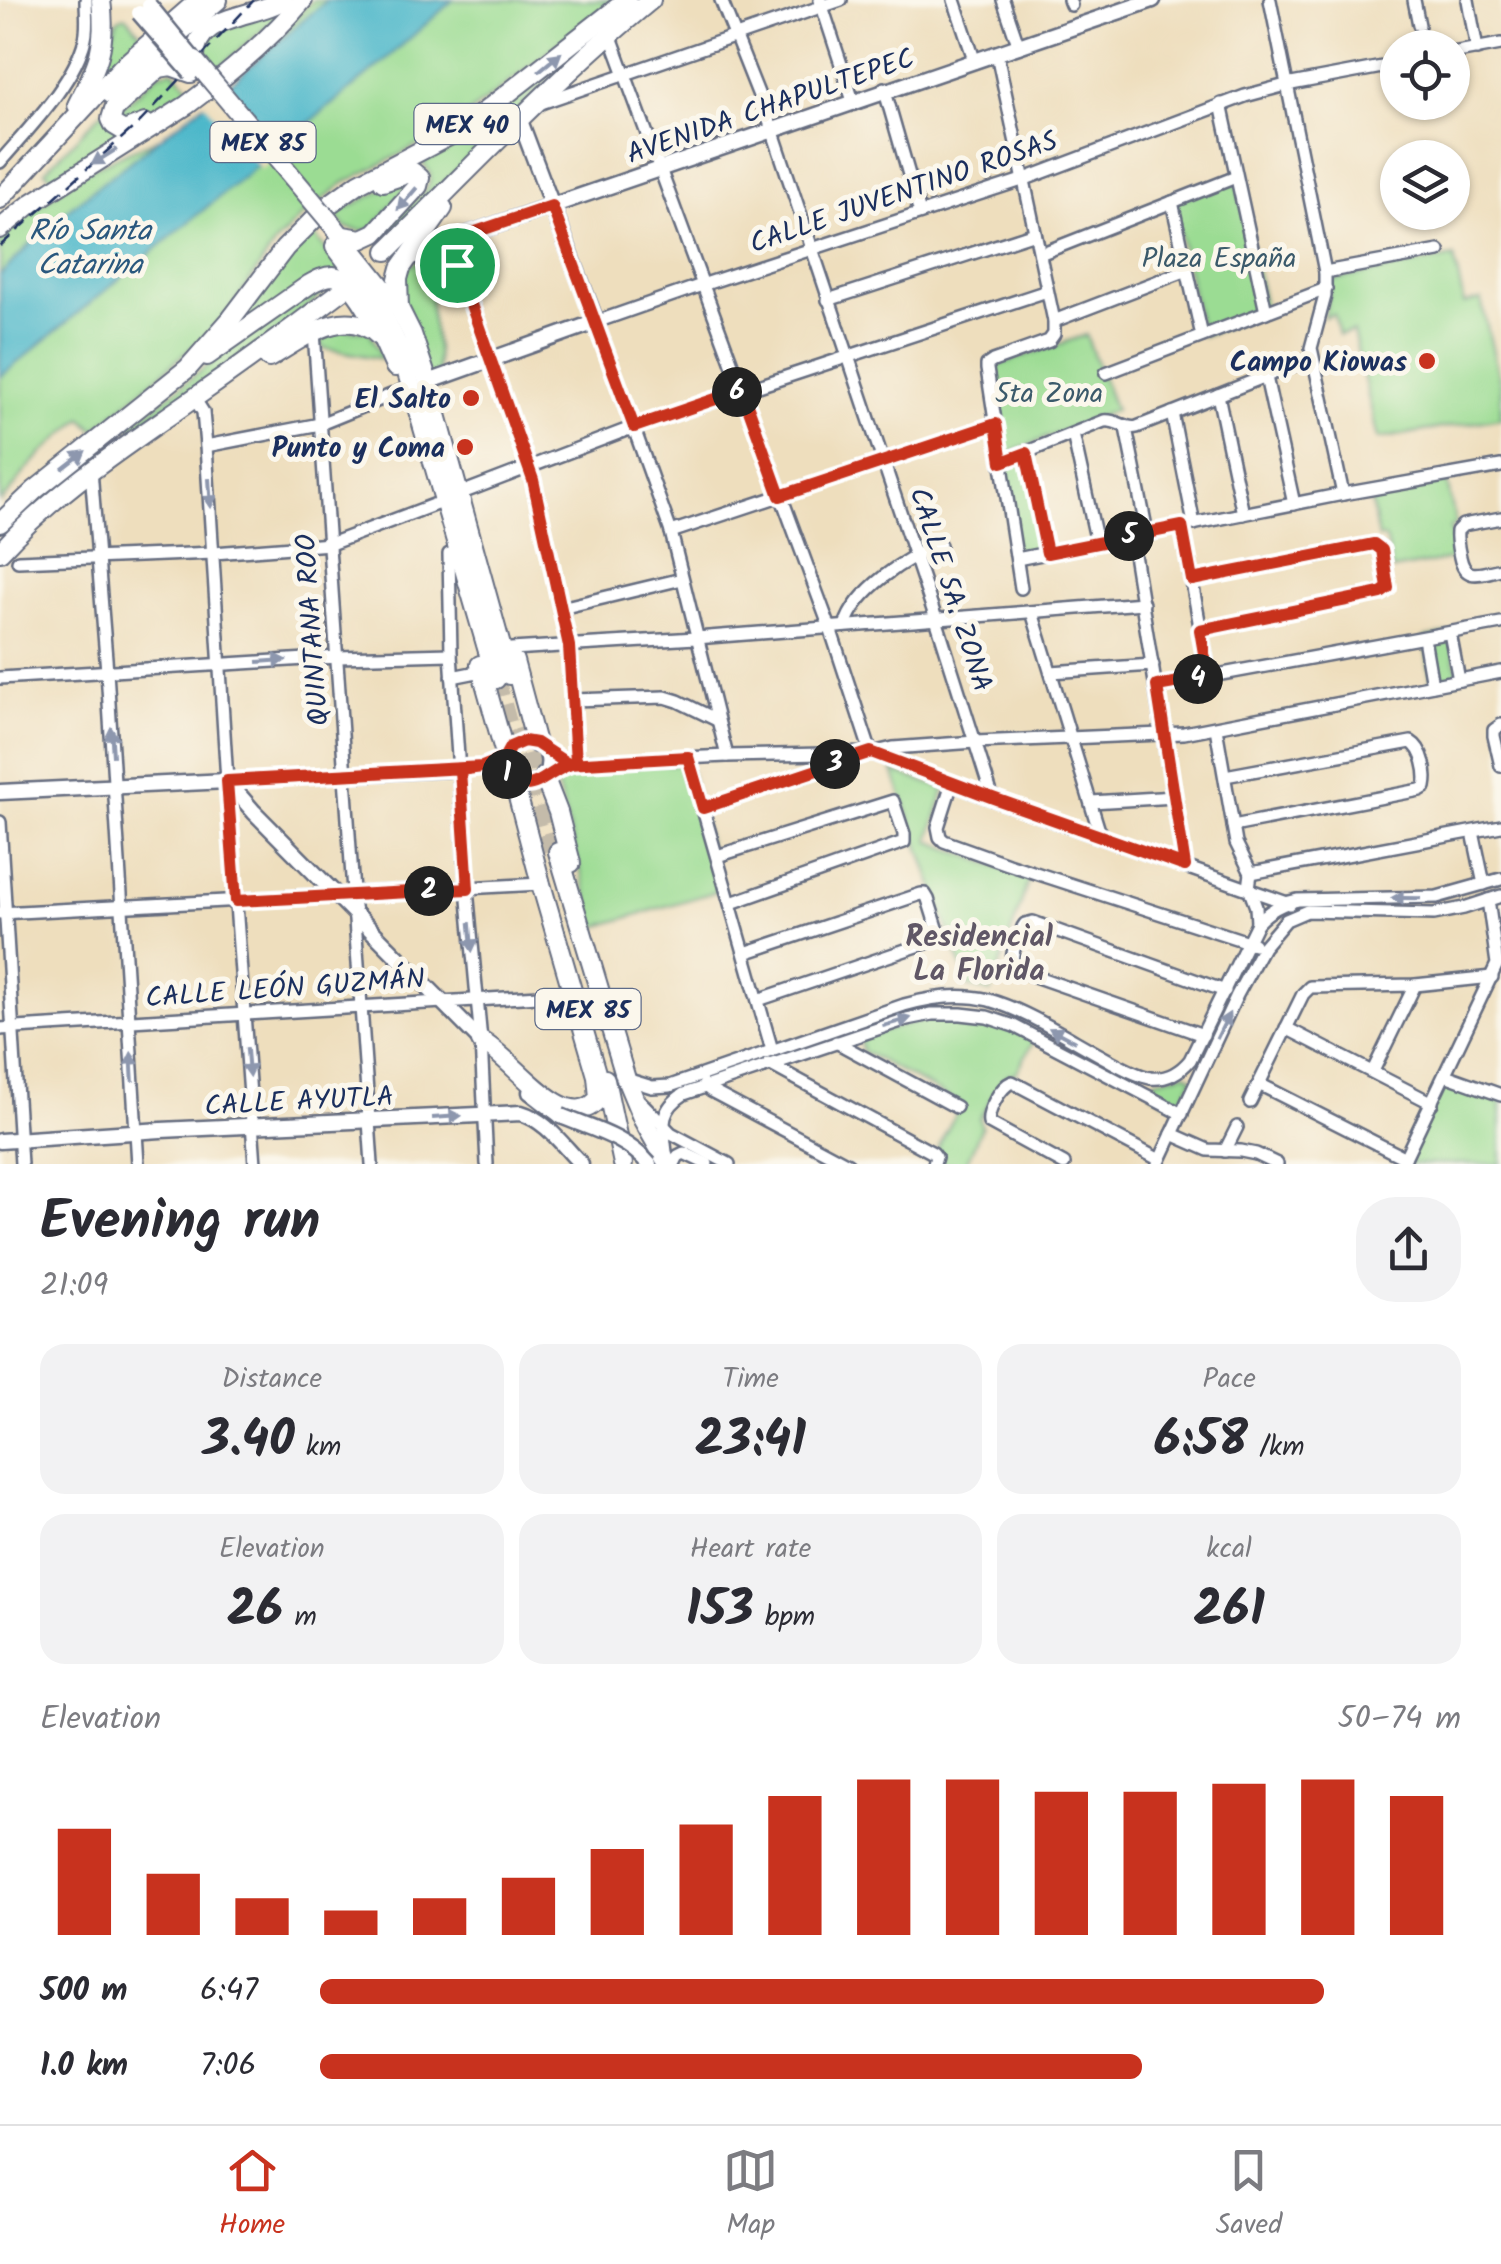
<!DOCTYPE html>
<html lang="en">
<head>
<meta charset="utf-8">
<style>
  body { margin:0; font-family:Kalam,sans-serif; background:#f2f2f3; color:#2b2b33; height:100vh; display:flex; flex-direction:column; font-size:38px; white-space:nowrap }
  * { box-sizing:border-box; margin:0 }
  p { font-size:32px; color:#7c7c81 }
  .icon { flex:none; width:55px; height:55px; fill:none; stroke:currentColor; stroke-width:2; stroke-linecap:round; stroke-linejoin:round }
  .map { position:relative; height:1164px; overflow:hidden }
  .drawer { display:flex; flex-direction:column; background:#fff; flex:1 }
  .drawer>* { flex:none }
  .controls { position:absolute; left:1380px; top:30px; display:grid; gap:20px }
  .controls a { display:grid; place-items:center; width:90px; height:90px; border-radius:50%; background:#fff; box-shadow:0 2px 8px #0004; font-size:50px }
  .pin { position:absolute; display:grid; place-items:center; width:85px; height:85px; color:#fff; margin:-42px; border:5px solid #fff; border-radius:50%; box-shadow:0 2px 10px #0007 }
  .km { position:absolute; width:50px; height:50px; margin:-25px; border-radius:50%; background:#222; color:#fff; font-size:28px; line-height:50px; text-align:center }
  .round { display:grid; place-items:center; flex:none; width:105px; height:105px; border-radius:40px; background:#f2f2f3 }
  .summary { display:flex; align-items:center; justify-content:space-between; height:170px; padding:0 40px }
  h1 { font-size:55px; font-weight:800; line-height:75px }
  .figures { display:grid; grid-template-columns:repeat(3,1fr); gap:15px; height:170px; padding:10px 40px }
  .figures div { display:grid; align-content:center; border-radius:25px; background:#f2f2f3; text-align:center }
  .figures b { font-size:50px; font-weight:800 }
  .figures small { font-size:28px; font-weight:400 }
  .figures p { font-size:28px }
  .chart { height:280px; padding:20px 40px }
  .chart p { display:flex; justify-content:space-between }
  .chart svg { width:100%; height:180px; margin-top:10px; stroke:#c8321e; stroke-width:6 }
  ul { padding:0 40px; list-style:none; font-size:32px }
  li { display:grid; grid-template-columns:160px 120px 1fr; align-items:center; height:75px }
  li i { height:25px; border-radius:12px; background:#c8321e }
  .dock { display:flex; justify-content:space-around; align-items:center; height:140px; border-top:2px solid #e1e1e2; background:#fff; font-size:28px; color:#7c7c81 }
  .dock a { display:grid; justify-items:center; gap:5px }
  .dock .active { color:#c8321e }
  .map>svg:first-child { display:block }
  .green { fill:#9bdc93; stroke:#5b8678; stroke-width:2.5 }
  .water { fill:#4eb8ca; stroke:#347494; stroke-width:2.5 }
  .pier { fill:#eedebd }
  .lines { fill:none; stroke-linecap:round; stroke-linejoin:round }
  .highway-tunnel { stroke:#c4bbaa; stroke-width:18; stroke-dasharray:18 9; stroke-linecap:butt }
  .minor-casing { stroke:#656c7f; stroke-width:16 }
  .major-casing { stroke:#656c7f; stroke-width:19 }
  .highway-casing { stroke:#656c7f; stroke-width:22 }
  .minor { stroke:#fff; stroke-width:11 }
  .major { stroke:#fff; stroke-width:14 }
  .highway { stroke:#fff; stroke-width:18 }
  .rail { stroke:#1b2f5e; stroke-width:2.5; stroke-dasharray:15 8; stroke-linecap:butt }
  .major-bridge-casing { stroke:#656c7f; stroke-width:19; stroke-linecap:butt }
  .highway-bridge-casing { stroke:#656c7f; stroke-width:22; stroke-linecap:butt }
  .major-bridge { stroke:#fff; stroke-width:14 }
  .highway-bridge { stroke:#fff; stroke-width:18 }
  .oneway { fill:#8d97ae }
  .route-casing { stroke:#fff; stroke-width:20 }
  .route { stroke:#c8321e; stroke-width:12 }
  .poi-dot { fill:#c8321e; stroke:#fbf7ec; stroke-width:4 }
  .labels { text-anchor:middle; stroke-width:10; stroke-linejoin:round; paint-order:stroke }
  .shield { fill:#fbf7ec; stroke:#5e6b89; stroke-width:2.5 }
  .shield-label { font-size:25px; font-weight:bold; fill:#1b2f5e }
  .street-label { font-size:28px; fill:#1b2f5e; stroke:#fbf7ec }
  .park-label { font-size:28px; fill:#3b5a6b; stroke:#fbf7ec }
  .poi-label { font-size:28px; font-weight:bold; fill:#1b2f5e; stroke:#fbf7ec; text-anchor:end }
  .water-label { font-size:30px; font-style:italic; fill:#2a587e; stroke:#fbf7ec }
  .neighbourhood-label { font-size:30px; font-weight:bold; fill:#605766; stroke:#fbf7ec }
</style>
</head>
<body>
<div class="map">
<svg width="1501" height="1164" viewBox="0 0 1501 1164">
  <rect width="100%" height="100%" fill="#fbf7ec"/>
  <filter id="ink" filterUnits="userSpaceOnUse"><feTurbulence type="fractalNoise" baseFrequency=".01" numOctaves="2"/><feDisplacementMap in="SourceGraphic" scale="20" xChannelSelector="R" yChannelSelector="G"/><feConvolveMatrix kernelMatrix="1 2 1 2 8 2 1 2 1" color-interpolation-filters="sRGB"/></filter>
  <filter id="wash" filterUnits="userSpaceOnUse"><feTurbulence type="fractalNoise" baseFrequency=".0048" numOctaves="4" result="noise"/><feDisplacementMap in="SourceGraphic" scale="40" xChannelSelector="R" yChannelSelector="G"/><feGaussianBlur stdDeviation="2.25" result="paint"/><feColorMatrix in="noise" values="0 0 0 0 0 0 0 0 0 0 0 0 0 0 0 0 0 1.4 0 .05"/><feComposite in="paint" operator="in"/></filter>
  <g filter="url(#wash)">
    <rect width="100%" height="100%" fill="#eedebd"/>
    <!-- green -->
    <g class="green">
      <path d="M313,0H614L448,130L344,183L301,217L277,241L230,310L209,333L95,430L82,418C62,437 37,455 21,477C13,488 11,493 0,502V236L85,171L174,132L247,70Z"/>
      <polygon points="289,7 214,72 202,58 201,45 213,32"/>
      <polygon points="124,16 127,17 142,35 88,92 110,45 117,20"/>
      <path d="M571,57L383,243L385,232L427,189C432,178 432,171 422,163L457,145Z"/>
      <polygon points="173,70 192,90 135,125 122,125 118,111 159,73"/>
      <polygon points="106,108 122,137 53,179 45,171"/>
      <polygon points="410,176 414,178 373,228 363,231 346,228 335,214"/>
      <polygon points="1236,177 1266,312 1202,336 1172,202"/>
      <polygon points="312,232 344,273 235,332 291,253"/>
      <polygon points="449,241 457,265 437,285 431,300 431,314 437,348 438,378 428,382 398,287 399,273"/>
      <polygon points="1454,257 1464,304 1481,300 1501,387 1501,418 1378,439 1353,332 1339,335 1334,314 1324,317 1332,280"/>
      <polygon points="329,282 335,284 276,333 132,430 130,426 216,359"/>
      <path d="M330,329L369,331L383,359L322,348C321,338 321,335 330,329Z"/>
      <polygon points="1086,335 1115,410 1007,454 992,367"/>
      <polygon points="1026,453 1047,553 1017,559 1002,462"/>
      <polygon points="1447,482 1456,524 1450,528 1457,558 1392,570 1385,538 1378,538 1370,496"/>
      <polygon points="1450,633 1459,680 1432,685 1424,638"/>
      <polygon points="688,764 721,890 596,927 556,782 566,767"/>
      <polygon points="893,771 945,789 929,841 1029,879 991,993 968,986"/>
      <polygon points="949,1018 994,1023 1035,1039 1016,1073 1006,1075 979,1119 982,1127 966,1163 963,1164 936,1164 939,1157 938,1147 961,1104 862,1051 860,1040 867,1035 929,1019"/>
      <polygon points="1185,1072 1194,1078 1177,1106 1152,1094 1155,1080"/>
      <polygon points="1450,1081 1501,1100 1501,1164 1403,1164 1445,1082"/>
    </g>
    <!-- water -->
    <polygon class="water" points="327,0 453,0 382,63 0,377 0,275 52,222 227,86"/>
    <!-- pier -->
    <polygon class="pier" points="223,82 282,151 261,169 201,99"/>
  </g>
  <g filter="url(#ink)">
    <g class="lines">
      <!-- highway-tunnel -->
      <g class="highway-tunnel">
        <polyline points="496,679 545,856"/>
        <polyline points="523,727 558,852"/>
      </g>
      <!-- minor casing -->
      <g class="minor-casing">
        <g id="minor">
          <polyline points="721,0 771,126 936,619 993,799"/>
          <polyline points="820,0 854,104"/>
          <polyline points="954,0 975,62"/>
          <polyline points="1003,0 1019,47"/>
          <polyline points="1069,0 1071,5"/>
          <polyline points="1270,0 1325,272 1325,296 1311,348 1343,494"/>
          <polyline points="1414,0 1419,25"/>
          <polyline points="1468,0 1477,49"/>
          <polyline points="610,34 830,628 871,753"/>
          <polyline points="1452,53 1501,44"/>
          <polyline points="997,54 1054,321 1054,334 1049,341 993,361 987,365 987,369 1021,588"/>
          <polyline points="884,88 920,213"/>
          <polyline points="538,104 841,0"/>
          <polyline points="1221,104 1266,312"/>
          <path d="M0,162C29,128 74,83 85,39C88,27 86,13 86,0"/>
          <polyline points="1172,202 1202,336"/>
          <polyline points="449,241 533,479 569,646 576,763"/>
          <polyline points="1040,254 1236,177"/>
          <polyline points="1325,272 1439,251"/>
          <polyline points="828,300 1035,233"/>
          <polyline points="1054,321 1187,270"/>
          <polyline points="314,332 372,1164"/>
          <polyline points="1106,373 1326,289"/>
          <polyline points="1266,377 1294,504"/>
          <polyline points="1218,395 1243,514"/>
          <polyline points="194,398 203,412 206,446 227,781 255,1164"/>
          <polyline points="1172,413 1194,524"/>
          <polyline points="1126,428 1147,532"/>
          <polyline points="1073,434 1097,543"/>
          <polyline points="206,446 320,424 406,389"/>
          <polyline points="1026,453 1047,553"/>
          <path d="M1002,462L1104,421C1117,419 1125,430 1137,427L1312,358"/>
          <polyline points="91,470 107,671 138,1164"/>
          <polyline points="459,494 634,427 1047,291"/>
          <path d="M1501,518L1463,525L1457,531C1456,540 1458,548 1460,557C1465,582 1481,573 1501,569"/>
          <polyline points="1182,526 1209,677"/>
          <polyline points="671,532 996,424"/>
          <polyline points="1131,536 1185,866"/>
          <polyline points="449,554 451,654 467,889 481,1041 487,1164"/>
          <polyline points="1017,559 1343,494 1501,466"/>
          <polyline points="18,561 214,553 330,544 444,501"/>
          <polyline points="1192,580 1374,544 1382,549 1388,588 1381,593 1200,630"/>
          <polyline points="561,608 682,579"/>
          <polyline points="1032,612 1101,837"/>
          <path d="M845,626C855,591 907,556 940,545"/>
          <polyline points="1450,633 1459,680"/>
          <polyline points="1424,638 1432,685"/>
          <polyline points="511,649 696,638 1143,603"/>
          <polyline points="1051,672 1153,665"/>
          <polyline points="452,677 482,671"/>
          <polyline points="0,678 338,657 451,654"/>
          <polyline points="1157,686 1501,623"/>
          <polyline points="573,700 665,697 678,701 717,720"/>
          <polyline points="1501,725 1494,730 1494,736 1501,766"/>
          <polyline points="1216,728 1236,843 1251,873 1249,888 1256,907 1257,923"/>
          <polyline points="875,754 993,799 1290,904"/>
          <polyline points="727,756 671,532 596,322 702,285 1025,179 1245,96 1286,85 1398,64"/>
          <polyline points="688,757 772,1050"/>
          <path d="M544,776C561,732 498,732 504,767C511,808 557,765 576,763L727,756L871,753L893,748L975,742L1184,733L1501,672"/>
          <path d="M1225,776L1411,742C1423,749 1428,773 1425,787L1420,790L1233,826"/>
          <polyline points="227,781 460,770 482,767 504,758"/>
          <polyline points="952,783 938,827 940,837 944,841 1008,864 1254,944"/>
          <polyline points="1091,802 1175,797"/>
          <polyline points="703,808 857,757"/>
          <polyline points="0,822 21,1164"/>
          <polyline points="1473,832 1484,884"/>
          <polyline points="717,856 893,801 904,834 904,842 731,903"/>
          <polyline points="1251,873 1501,826"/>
          <polyline points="0,913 541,884"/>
          <polyline points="745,953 921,894 925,894 928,899 939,934 935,940 758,1000"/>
          <polyline points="1286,1028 1432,1103"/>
          <polyline points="0,1029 572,994"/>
          <path d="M1203,1035L1017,970C1006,958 1018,941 1023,927L1025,924L1033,922L1225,991"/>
          <polyline points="836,1042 956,1107"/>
          <polyline points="769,1064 933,1153 936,1157 934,1164"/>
          <polyline points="1373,1071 1415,985"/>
          <polyline points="1445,1075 1501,1095"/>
          <path d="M626,1079L652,1087L670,1086L904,1005C932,997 961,993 989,1000C1028,1011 1071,1040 1107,1059C1120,1066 1135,1075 1150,1078C1166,1080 1180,1072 1190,1060L1257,923C1269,910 1281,903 1298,900L1437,897L1501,879"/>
          <polyline points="1259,1084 1405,1158"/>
          <polyline points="704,1085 711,1091 848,1164"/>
          <polyline points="640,1101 671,1133 729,1164"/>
          <polyline points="1250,1102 1303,994 1310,987 1415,985 1492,977"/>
          <polyline points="1172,1134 1208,1150 1241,1151 1256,1154 1277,1164"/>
          <polyline points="1225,1151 1237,1127"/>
          <path d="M666,1152C663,1126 659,1110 684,1094L907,1019L932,1014H961L987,1017L1014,1026L1182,1114"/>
          <polyline points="674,1164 678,1156 684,1153 707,1164"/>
          <path d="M1064,1164L989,1123C987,1111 1000,1087 1012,1082L1016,1084L1160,1160"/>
          <polyline points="1158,1164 1237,995 1263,947 1286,920 1307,911 1434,914 1464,908 1501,896"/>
          <polyline points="1402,1164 1497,964 1488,900"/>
        </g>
      </g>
      <!-- major casing -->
      <g class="major-casing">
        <g id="major">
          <polyline points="410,258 449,241 1153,0"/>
          <polyline points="428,382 596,322 519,118"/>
          <polyline points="0,792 227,781 254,812 487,1047"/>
          <polyline points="530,1092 561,1116"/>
          <path d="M0,1141L161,1130L521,1113C546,1120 563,1146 581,1164"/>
        </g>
      </g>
      <!-- highway casing -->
      <g class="highway-casing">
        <g id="highway">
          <path d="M195,61C192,14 254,18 284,0"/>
          <polyline points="110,94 154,54 218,0"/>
          <path d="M77,105C98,64 107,47 101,0"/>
          <polyline points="145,123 124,131 114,125 111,119 114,109 159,68 171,66 191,73"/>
          <polyline points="0,199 121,68 199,0"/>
          <polyline points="331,223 399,308 412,334 428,382 509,675"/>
          <path d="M0,229L32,203L187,105C229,74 269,41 303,0"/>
          <polyline points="343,236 362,239 375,233 418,186 420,178 413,172 383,182"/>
          <polyline points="335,246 377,302 401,352 496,679"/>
          <path d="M387,251C474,165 557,77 651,0"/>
          <polyline points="399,308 398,279 401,268 443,208"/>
          <path d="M207,356L310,284C317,280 324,276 333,276C360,279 385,346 395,367"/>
          <path d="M269,358C302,339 346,302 380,337"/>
          <polyline points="0,523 35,490 188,368 231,319 285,248 327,206 359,183 451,135 480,115 627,0"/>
          <path d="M0,552C52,495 117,452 180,408C235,370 289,331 343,290"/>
          <polyline points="514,661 536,743"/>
          <polyline points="480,665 505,754"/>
          <polyline points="544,776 558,812 571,863"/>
          <polyline points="558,852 626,1079 643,1120 668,1164"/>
          <path d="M481,1041C514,1058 566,1139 599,1098L597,1076L541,884L514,782"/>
          <polyline points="605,1079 623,1164"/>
        </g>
      </g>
      <!-- minor -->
      <use href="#minor" class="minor"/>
      <!-- major -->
      <use href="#major" class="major"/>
      <!-- highway -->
      <use href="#highway" class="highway"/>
      <!-- rail -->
      <polyline class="rail" points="0,246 141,121 254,0"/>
      <!-- major-bridge casing -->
      <g class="major-bridge-casing">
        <g id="major-bridge">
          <polyline points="149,5 195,61"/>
          <polyline points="139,13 191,73"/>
          <path d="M561,1116C592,1129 626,1137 649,1164"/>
        </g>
      </g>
      <!-- highway-bridge casing -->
      <g class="highway-bridge-casing">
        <polyline id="highway-bridge" points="195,61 331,223"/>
      </g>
      <!-- major-bridge -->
      <use href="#major-bridge" class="major-bridge"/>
      <!-- highway-bridge -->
      <use href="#highway-bridge" class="highway-bridge"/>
    </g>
    <!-- one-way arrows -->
    <defs><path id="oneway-solid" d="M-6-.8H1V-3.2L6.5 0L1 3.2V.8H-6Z" transform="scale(2.5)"/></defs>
    <g class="oneway">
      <use href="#oneway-solid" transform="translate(550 62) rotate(-39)"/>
      <use href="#oneway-solid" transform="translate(104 157) rotate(148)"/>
      <use href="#oneway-solid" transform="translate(407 199) rotate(131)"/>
      <use href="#oneway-solid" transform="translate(74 460) rotate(-38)"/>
      <use href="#oneway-solid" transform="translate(210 493) rotate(86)"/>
      <use href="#oneway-solid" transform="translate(272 661) rotate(-4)"/>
      <use href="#oneway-solid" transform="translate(112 742) rotate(-94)"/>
      <use href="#oneway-solid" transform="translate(1406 898) rotate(-179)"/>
      <use href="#oneway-solid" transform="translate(471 937) rotate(85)"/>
      <use href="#oneway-solid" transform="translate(897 1022) rotate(-16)"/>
      <use href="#oneway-solid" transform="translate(1223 1026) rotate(-64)"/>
      <use href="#oneway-solid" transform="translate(1062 1035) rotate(-152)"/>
      <use href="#oneway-solid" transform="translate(248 1062) rotate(85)"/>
      <use href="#oneway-solid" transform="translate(132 1067) rotate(-93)"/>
      <use href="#oneway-solid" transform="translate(447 1117) rotate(-4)"/>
    </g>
  </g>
  <g class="lines" filter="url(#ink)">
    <!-- route casing -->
    <g class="route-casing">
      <path id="route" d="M457,265L533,480L569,646L576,763C557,765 541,786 525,785C513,784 513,777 506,772C500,769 488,769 482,767L227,781L236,901L468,889L460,770L482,767L504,758L510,747L524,741L536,743L568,764L688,757L703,808L871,752L993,798L1185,866L1157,686L1208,677L1200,630L1381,593L1388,588L1382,550L1374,544L1192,580L1182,526L1047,553L1026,453L1002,462L996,424L780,496L742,390L634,427L552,206L449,241L457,265"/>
    </g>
    <!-- route -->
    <use href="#route" class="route"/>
  </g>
  <!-- markers -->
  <g class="poi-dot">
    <circle cx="1427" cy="361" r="10"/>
    <circle cx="471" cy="398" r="10"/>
    <circle cx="465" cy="447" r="10"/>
  </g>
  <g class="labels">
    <!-- shield labels -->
    <g class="shield">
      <rect x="414.5" y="104" width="105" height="40" rx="8"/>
      <rect x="210.5" y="122" width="105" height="40" rx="8"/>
      <rect x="535.5" y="989" width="105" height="40" rx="8"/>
    </g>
    <g class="shield-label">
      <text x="467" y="133">MEX 40</text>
      <text x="263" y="151">MEX 85</text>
      <text x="588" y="1018">MEX 85</text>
    </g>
    <!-- street labels -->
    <g class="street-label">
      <text transform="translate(770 105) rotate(-19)" y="10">AVENIDA CHAPULTEPEC</text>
      <text transform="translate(903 191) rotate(-19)" y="10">CALLE JUVENTINO ROSAS</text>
      <text transform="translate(952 589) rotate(72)" y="10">CALLE 5A. ZONA</text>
      <text transform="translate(311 630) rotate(-94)" y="10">QUINTANA ROO</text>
      <text transform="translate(285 987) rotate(-4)" y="10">CALLE LEÓN GUZMÁN</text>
      <text transform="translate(299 1100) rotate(-3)" y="10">CALLE AYUTLA</text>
    </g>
    <!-- park labels -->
    <g class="park-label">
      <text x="1219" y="267">Plaza España</text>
      <text x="1049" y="402">5ta Zona</text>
    </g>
    <!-- poi labels -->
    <g class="poi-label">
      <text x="1407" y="371">Campo Kiowas</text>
      <text x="451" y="408">El Salto</text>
      <text x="445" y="457">Punto y Coma</text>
    </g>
    <!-- water labels -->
    <g class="water-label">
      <text x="90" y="240">Río Santa<tspan x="90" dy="34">Catarina</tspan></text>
    </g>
    <!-- neighbourhood labels -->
    <g class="neighbourhood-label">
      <text x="979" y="946">Residencial<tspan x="979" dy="34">La Florida</tspan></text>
    </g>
  </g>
</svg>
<div class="controls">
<a><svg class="icon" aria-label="locate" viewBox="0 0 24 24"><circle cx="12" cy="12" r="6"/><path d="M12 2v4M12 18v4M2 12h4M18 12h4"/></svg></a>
<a><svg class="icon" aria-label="layers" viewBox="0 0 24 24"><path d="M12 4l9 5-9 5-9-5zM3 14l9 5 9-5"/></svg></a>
</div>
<div class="pin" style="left:457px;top:265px;background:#1e9e55"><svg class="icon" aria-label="arrive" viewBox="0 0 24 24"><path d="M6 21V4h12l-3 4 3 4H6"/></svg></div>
<b class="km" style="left:507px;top:774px">1</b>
<b class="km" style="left:429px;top:891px">2</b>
<b class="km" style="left:835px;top:764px">3</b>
<b class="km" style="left:1198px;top:679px">4</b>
<b class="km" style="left:1129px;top:536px">5</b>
<b class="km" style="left:737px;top:392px">6</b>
</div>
<section class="drawer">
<div class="summary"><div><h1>Evening run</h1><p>21:09</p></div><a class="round"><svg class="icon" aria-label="share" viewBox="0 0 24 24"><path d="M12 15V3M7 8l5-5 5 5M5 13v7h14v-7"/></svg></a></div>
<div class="figures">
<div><p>Distance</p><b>3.40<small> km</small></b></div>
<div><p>Time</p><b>23:41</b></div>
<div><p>Pace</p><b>6:58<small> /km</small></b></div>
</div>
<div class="figures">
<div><p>Elevation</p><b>26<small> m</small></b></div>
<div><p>Heart rate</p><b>153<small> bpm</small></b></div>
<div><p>kcal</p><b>261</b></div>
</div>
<div class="chart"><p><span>Elevation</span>50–74 m</p>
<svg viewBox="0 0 160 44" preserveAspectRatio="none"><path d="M5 44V18M15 44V29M25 44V35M35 44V38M45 44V35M55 44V30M65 44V23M75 44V17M85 44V10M95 44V6M105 44V6M115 44V9M125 44V9M135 44V7M145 44V6M155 44V10"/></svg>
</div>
<ul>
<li><b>500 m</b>6:47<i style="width:88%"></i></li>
<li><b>1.0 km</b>7:06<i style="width:72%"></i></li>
</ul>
</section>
<nav class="dock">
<a class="active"><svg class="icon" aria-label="home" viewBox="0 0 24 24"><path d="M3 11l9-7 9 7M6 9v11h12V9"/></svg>Home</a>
<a><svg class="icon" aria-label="map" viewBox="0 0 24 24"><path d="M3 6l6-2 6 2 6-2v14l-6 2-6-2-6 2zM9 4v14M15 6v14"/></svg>Map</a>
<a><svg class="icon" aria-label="saved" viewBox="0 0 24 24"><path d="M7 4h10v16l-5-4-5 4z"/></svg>Saved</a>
</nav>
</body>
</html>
